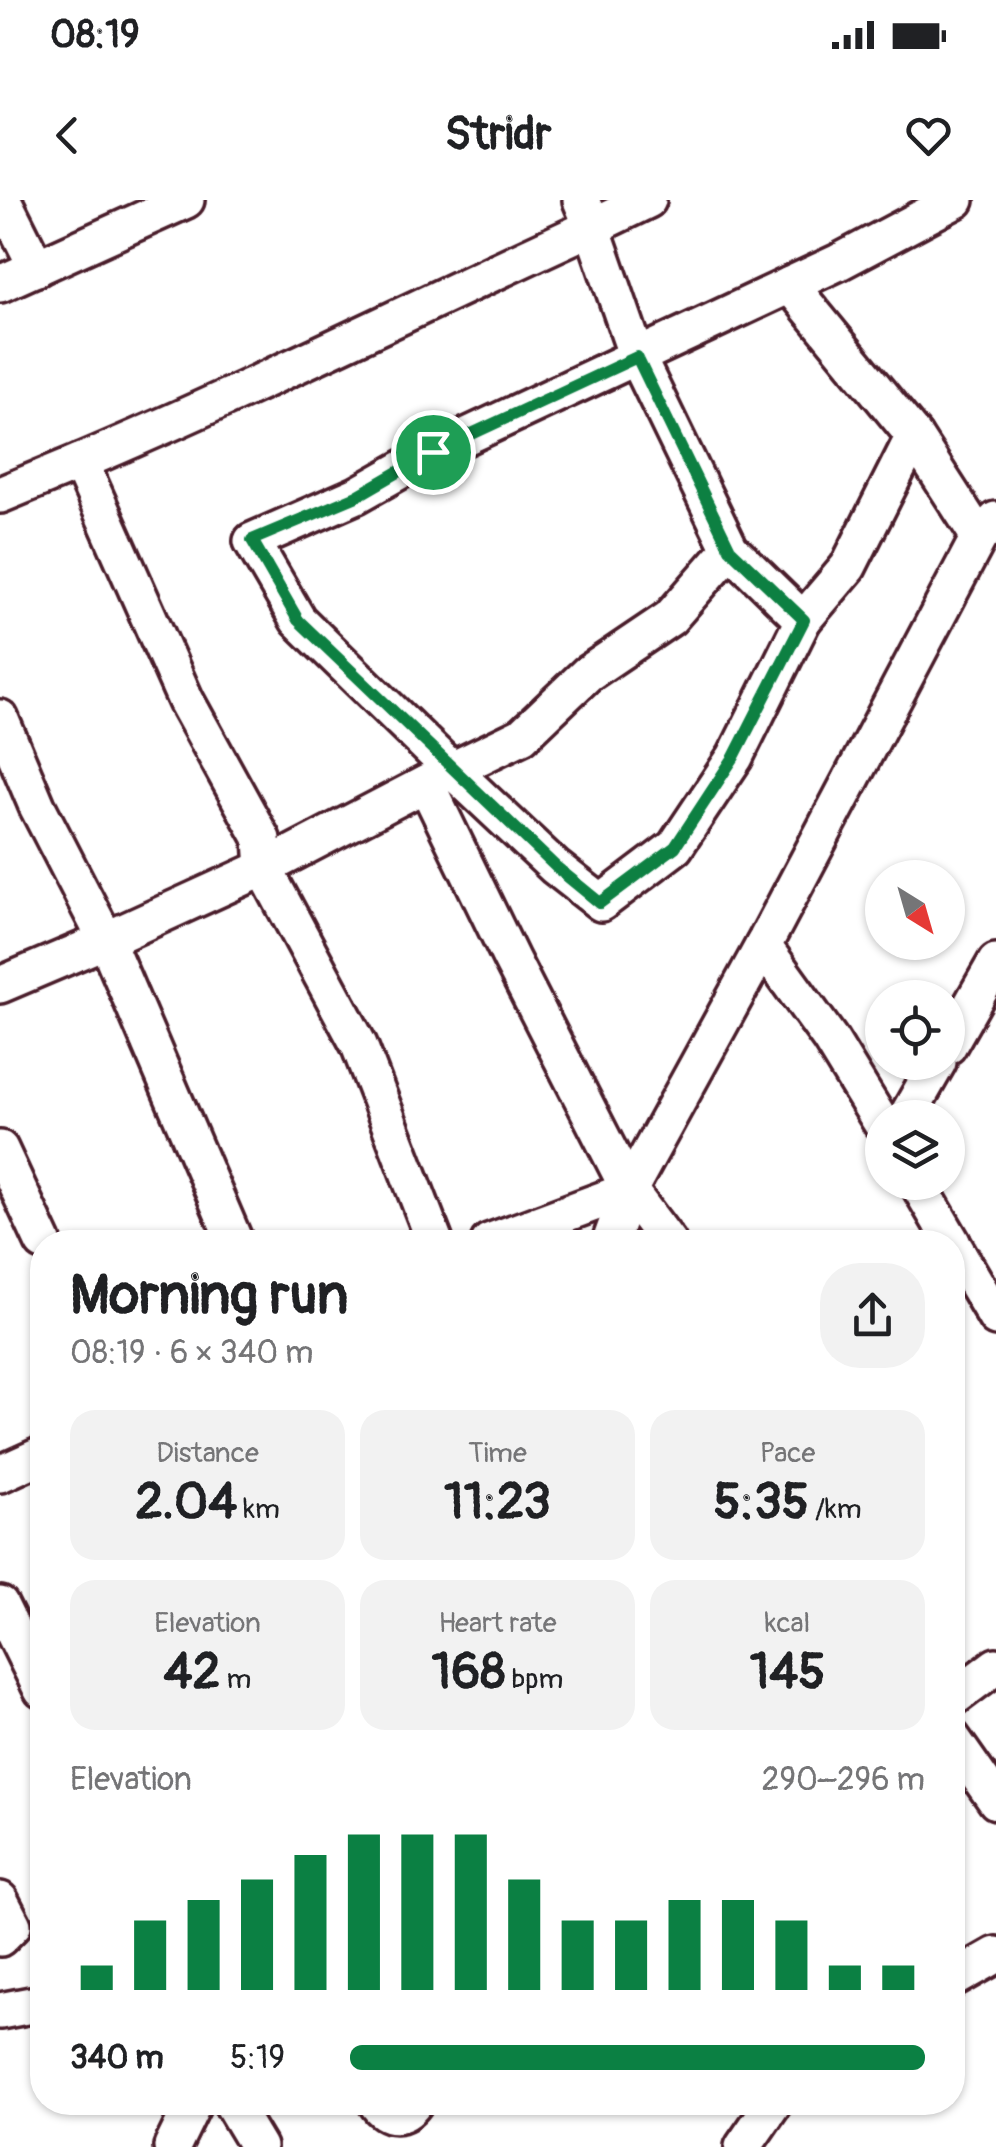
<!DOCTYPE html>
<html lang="en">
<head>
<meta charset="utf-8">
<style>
  body { margin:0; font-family:Pangolin,sans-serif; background:#f2f2f2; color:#202124; height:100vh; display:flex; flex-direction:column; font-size:38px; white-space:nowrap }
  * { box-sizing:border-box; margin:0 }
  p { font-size:32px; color:#757577 }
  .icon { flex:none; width:55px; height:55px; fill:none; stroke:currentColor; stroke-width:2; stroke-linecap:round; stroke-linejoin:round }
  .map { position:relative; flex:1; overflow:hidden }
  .side { position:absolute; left:30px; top:1030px; width:935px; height:885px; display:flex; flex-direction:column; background:#fff; border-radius:40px; box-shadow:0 2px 8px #0004 }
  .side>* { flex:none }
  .needle { width:65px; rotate:143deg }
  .tools { position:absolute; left:865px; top:660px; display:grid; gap:20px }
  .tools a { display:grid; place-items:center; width:100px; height:100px; border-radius:50%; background:#fff; box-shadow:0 2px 8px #0004; font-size:50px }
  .pin { position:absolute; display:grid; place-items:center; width:85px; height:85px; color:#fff; margin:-42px; border:5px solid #fff; border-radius:50%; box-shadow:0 2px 10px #0007 }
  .round { display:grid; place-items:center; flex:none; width:105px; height:105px; border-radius:40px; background:#f2f2f2 }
  .head { display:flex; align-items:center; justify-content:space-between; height:170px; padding:0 40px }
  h1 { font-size:55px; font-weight:700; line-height:75px }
  .metrics { display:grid; grid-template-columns:repeat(3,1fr); gap:15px; height:170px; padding:10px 40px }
  .metrics div { display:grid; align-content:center; border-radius:25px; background:#f2f2f2; text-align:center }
  .metrics b { font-size:50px; font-weight:700 }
  .metrics small { font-size:28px; font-weight:400 }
  .metrics p { font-size:28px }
  .chart { height:280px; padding:20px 40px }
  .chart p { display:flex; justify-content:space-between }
  .chart svg { width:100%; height:180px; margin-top:10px; stroke:#0b8043; stroke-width:6 }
  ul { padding:0 40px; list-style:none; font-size:32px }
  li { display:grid; grid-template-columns:160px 120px 1fr; align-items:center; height:75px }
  li i { height:25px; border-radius:12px; background:#0b8043 }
  .status { display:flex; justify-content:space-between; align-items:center; height:70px; padding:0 50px; background:#fff; direction:ltr }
  .status svg { height:28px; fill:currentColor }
  header { display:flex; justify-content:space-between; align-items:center; height:130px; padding:0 40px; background:#fff; font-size:45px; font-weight:700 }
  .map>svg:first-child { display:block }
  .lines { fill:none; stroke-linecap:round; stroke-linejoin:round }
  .minor-casing { stroke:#4a1f2b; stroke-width:42 }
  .minor { stroke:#fff; stroke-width:35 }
  .route-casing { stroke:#fff; stroke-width:20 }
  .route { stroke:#0b8043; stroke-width:12 }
</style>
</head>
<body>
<div class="status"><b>08:19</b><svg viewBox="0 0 49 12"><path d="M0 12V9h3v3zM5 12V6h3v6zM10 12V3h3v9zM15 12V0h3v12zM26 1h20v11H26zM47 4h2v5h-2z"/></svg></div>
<header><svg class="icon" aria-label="back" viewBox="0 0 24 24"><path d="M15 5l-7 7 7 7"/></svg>Stridr<svg class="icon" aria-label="heart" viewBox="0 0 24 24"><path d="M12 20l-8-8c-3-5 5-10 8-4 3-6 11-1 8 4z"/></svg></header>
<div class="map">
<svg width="996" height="1947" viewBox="0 0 996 1947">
  <rect width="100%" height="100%" fill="#fff"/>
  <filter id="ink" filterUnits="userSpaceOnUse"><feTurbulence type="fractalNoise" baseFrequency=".01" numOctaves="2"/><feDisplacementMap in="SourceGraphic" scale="20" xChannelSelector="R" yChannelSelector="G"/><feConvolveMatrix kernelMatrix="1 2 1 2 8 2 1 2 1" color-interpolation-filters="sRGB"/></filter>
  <g filter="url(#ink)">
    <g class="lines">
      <!-- minor casing -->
      <g class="minor-casing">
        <g id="minor">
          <polyline points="3,0 37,68"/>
          <polyline points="581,0 592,27 648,0"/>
          <polyline points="0,84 186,0"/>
          <polyline points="790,85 914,236 848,367 803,420"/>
          <polyline points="914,236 979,337"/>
          <polyline points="0,295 80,262"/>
          <path d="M730,349L803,420L735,557L675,647L601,703L555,667L452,570L264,668L262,639L186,501L80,262C253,189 421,105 592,27L637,157L730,349L670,418L587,474L522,536L452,570L298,420L252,341L357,295L433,252L839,62L956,0"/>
          <polyline points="0,518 37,606 106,740 0,785"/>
          <polyline points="426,584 511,759 629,990 489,1042"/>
          <polyline points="948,846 996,762"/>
          <polyline points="906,918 938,862"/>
          <polyline points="882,924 830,839 763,746 979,337 996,320"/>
          <polyline points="0,949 43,1042"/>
          <polyline points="917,982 952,1042"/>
          <polyline points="629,990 668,1042"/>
          <polyline points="235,1042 106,740 264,668 359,845 435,1042"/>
          <polyline points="610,1042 629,990 763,746"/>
          <polyline points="952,1043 996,1118"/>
          <polyline points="0,1274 42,1255"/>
          <polyline points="0,1405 42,1490"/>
          <polyline points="952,1499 996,1466"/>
          <polyline points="952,1538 996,1601"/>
          <polyline points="0,1700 13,1725 0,1738"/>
          <polyline points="952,1780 996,1755"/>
          <polyline points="0,1811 42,1803"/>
          <polyline points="231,1902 258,1947"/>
          <path d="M376,1902C387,1920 404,1918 415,1902"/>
          <polyline points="172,1947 194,1902"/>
          <polyline points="743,1947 774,1902"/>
        </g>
      </g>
      <!-- minor -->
      <use href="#minor" class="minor"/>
    </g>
  </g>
  <g class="lines" filter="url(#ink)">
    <!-- route casing -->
    <g class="route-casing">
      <polygon id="route" points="637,157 730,349 804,420 734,557 675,647 600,703 556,667 298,420 252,340 357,296 433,252"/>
    </g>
    <!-- route -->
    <use href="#route" class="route"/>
  </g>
</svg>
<div class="tools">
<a><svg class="needle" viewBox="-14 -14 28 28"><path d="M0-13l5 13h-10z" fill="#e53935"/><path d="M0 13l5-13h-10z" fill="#757577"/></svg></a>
<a><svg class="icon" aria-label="locate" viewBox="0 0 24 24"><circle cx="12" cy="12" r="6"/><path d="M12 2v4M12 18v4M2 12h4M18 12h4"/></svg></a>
<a><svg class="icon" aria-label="layers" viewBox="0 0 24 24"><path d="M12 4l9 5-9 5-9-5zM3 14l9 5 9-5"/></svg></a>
</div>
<div class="pin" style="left:433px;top:252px;background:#1e9e55"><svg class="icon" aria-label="arrive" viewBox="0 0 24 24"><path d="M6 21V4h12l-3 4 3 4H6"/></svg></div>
<section class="side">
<div class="head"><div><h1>Morning run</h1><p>08:19 · 6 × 340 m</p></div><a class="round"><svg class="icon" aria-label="share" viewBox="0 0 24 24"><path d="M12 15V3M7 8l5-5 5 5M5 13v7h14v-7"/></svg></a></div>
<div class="metrics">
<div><p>Distance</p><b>2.04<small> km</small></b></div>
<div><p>Time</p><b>11:23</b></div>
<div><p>Pace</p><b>5:35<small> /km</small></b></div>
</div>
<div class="metrics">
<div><p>Elevation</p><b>42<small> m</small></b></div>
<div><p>Heart rate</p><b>168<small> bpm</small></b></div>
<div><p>kcal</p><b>145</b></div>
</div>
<div class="chart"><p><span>Elevation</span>290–296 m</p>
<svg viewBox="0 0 160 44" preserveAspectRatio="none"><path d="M5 44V38M15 44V27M25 44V22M35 44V17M45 44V11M55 44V6M65 44V6M75 44V6M85 44V17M95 44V27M105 44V27M115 44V22M125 44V22M135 44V27M145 44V38M155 44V38"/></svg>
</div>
<ul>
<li><b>340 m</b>5:19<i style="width:100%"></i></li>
</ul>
</section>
</div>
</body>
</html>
